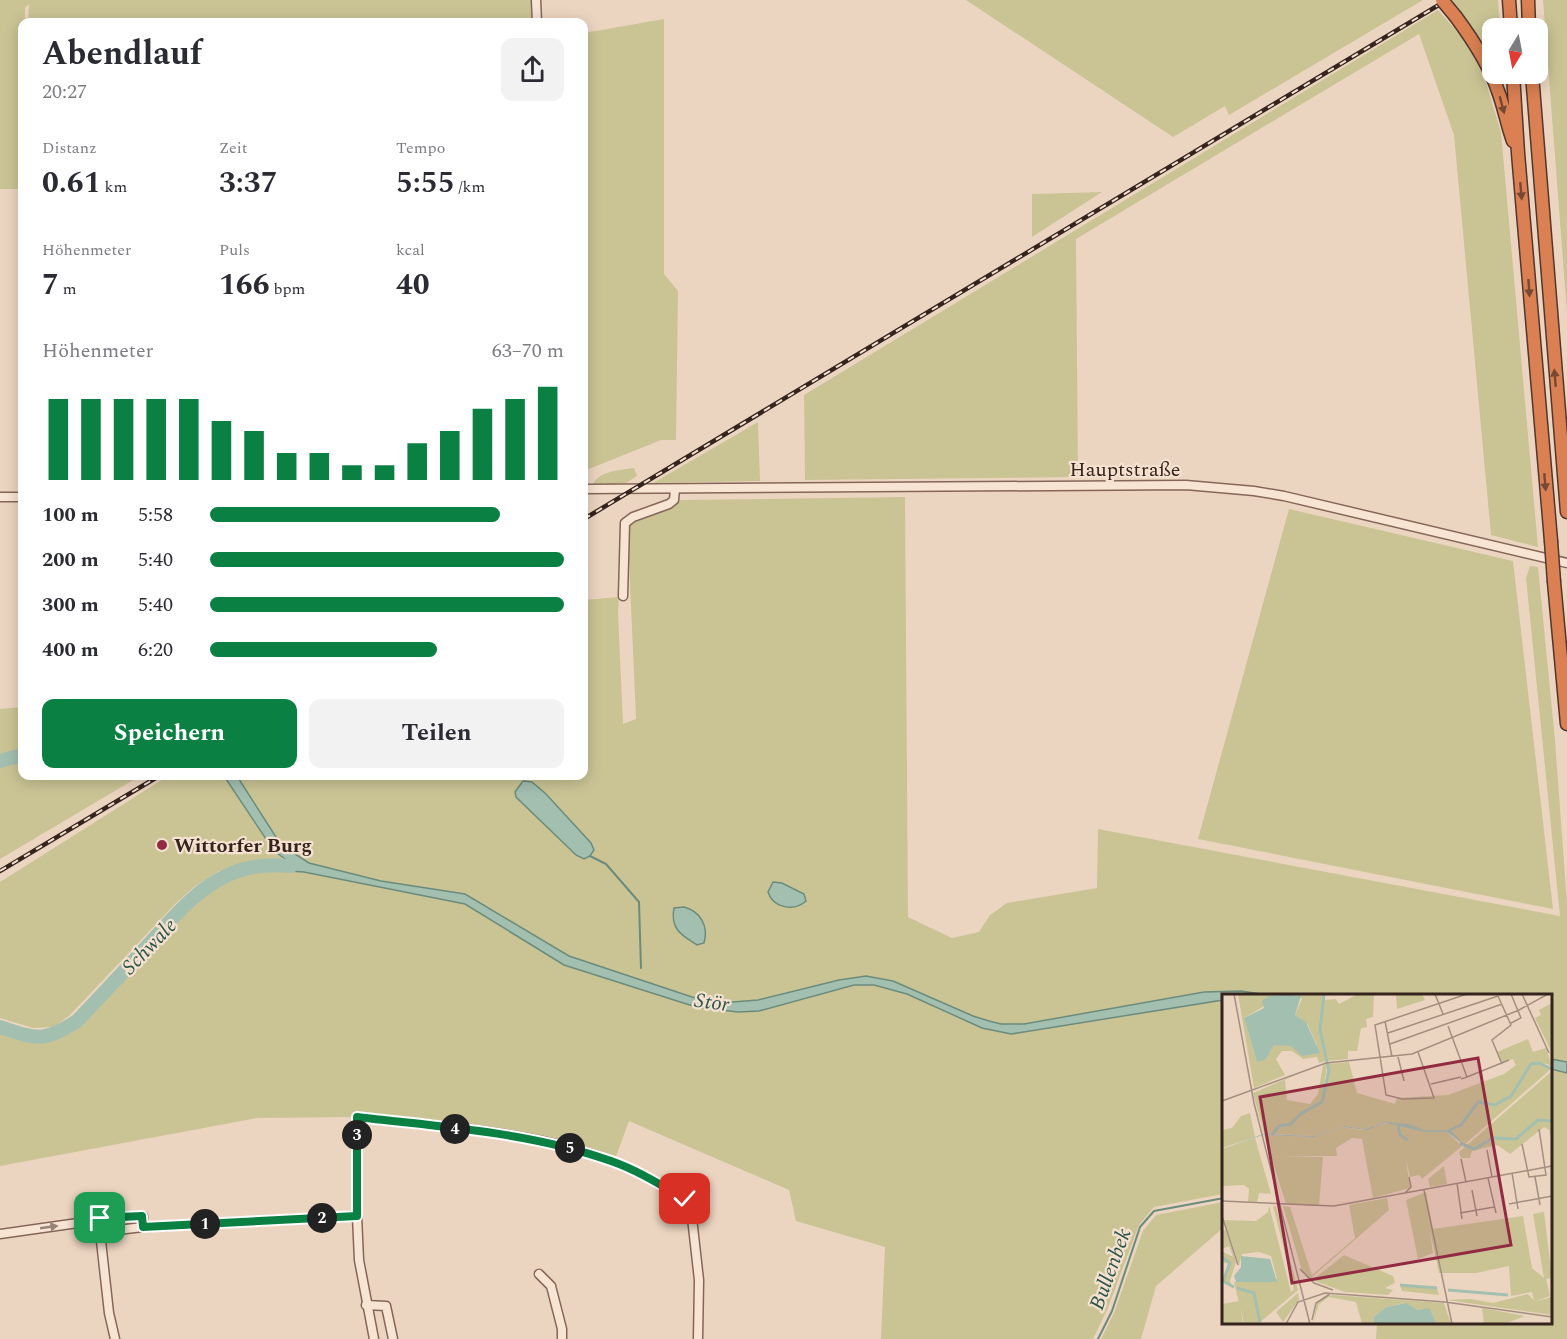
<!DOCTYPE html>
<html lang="de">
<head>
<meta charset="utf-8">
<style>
  body { margin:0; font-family:Spectral,serif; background:#f2f2f3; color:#2b2b33; height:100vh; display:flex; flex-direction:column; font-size:22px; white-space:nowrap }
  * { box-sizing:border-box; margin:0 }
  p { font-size:20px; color:#7c7c81 }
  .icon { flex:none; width:33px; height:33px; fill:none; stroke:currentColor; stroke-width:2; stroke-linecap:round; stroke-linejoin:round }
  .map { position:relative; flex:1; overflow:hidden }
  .details { position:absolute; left:18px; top:18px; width:570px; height:762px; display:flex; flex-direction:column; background:#fff; border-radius:12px; box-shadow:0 3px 15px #0003 }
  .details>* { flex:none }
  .needle { width:39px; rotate:190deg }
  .controls { position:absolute; left:1482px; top:18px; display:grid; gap:12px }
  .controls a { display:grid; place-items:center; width:66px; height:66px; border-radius:12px; background:#fff; box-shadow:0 3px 15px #0003; font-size:30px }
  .pin { position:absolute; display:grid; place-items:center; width:51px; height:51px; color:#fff; margin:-26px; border-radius:12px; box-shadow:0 3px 9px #0006 }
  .km { position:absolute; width:30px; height:30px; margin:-15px; border-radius:50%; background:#222; color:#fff; font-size:16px; line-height:30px; text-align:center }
  .round { display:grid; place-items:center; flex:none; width:63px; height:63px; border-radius:12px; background:#f2f2f3 }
  .headline { display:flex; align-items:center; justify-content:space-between; height:102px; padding:0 24px }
  h1 { font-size:33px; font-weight:700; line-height:45px }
  .figures { display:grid; grid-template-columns:repeat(3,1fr); gap:9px; height:102px; padding:6px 24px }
  .figures div { display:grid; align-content:center }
  .figures b { font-size:30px; font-weight:700 }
  .figures small { font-size:16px; font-weight:400 }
  .figures p { font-size:16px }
  .chart { height:168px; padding:12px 24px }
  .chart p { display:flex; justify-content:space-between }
  .chart svg { width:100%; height:108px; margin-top:6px; stroke:#0b8043; stroke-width:6 }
  .cta { display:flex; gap:12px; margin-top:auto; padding:12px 24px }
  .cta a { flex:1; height:69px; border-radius:12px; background:#0b8043; color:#fff; font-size:24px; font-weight:700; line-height:69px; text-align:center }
  .cta a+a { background:#f2f2f3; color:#2b2b33 }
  ul { padding:0 24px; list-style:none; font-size:20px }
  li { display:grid; grid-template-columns:96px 72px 1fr; align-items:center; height:45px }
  li i { height:15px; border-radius:8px; background:#0b8043 }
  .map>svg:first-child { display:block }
  .green { fill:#cac495; fill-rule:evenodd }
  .water { fill:#a3bfb0; stroke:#6b8c7c; stroke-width:1.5 }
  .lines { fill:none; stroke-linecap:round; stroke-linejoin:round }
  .stream { stroke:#6b8c7c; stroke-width:2 }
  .river { stroke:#a3bfb0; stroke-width:14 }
  .minor-casing { stroke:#856659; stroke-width:11 }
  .highway-casing { stroke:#52362d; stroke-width:15 }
  .minor { stroke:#f7e4d3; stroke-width:8 }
  .highway { stroke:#da8052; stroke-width:12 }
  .rail-casing { stroke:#35231d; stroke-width:4.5 }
  .rail { stroke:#f4e1d0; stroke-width:2; stroke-dasharray:7; stroke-linecap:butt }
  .highway-bridge-casing { stroke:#52362d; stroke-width:15; stroke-linecap:butt }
  .highway-bridge { stroke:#da8052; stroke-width:12 }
  .oneway { fill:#774832 }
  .oneway2 { fill:#968478 }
  .route-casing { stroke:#fff; stroke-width:12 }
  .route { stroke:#0b8043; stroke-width:8 }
  .poi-dot { fill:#922b42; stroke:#f4e1d0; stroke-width:2 }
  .labels { text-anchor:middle; stroke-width:4.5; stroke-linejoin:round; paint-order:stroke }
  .street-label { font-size:20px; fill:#35231d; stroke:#f4e1d0 }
  .poi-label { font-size:20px; font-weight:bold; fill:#35231d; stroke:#f4e1d0; text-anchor:start }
  .water-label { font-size:21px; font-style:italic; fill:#2c5449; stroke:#f4e1d0 }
  .inset-river { fill:none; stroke:#a3bfb0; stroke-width:3 }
  .inset-road { fill:none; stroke:#a38e7f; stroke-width:1.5 }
  .view { fill:#922b42; fill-opacity:0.15; stroke:#922b42; stroke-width:3 }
  .inset-edge { fill:none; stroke:#35231d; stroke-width:3 }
</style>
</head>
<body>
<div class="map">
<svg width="1567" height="1339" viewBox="0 0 1567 1339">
  <rect width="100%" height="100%" fill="#ecd5c0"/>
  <!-- green -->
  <g class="green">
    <polygon points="0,0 536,0 537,22 28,22 29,4 25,8 25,22 22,22 22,189 0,189"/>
    <polygon points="966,0 1423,0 1229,115 1225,106 1173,137"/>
    <polygon points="1454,0 1498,0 1500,28 1492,28 1492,69 1461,14 1452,1"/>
    <polygon points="1543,0 1567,0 1567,313"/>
    <polygon points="1438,10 1464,39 1484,76 1501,132 1538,547 1491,535 1454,135 1419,34 1076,239 1078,477 805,480 804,395"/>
    <polygon points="664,19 664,274 678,291 676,440 661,440 584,471 584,33"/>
    <polygon points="1102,192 1032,237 1032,194"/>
    <polygon points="758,422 760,481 653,483"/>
    <path d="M634,468L637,476L626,483L593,485C597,471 621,470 634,468Z"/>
    <path d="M905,497L908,917L952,938L979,932L990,915L1007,903L1097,888L1098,829L1560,916L1526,578L1530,566L1538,567L1555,740L1567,903V1062L1551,1059L1550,996H1268L1241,991H1217L1024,1024H1001L973,1016L875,977L758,1000L720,1003L692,997L569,956L465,894L381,881L309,863L281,845L237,776H584V600L619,597L618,612L623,724L636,719L628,538C628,537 628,529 629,528C633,519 669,510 680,500ZM532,783L546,794L591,843L594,850ZM773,882L794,888L800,906L789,907L777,904Z"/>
    <polygon points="1289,509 1513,561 1553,909 1198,839"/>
    <polygon points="22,707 22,776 140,776 0,859 0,709"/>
    <polygon points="168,776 224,776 274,850 285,861 260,862 219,871 194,887 175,904 70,1015 54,1027 33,1028 0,1018 0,882"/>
    <path d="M275,870L304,872L465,904L564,965L696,1007L738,1012L759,1011L854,985H874L907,994L956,1017L1011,1034L1223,1000V1194L1154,1207L1139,1225L1107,1310L1093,1339H881L885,1247L796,1221L789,1190L629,1121L614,1162L516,1137L357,1117L257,1118L0,1166V1027C36,1039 43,1043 77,1021L178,911L200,892L206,894C233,875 242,873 275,870Z"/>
    <polygon points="1551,1069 1567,1073 1567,1339 1376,1339 1377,1323 1550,1322"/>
    <polygon points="1223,1202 1223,1228 1156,1286 1141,1339 1101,1339 1114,1313 1143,1231 1156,1215"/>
  </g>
  <!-- water -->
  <g class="water">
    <polygon points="224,776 237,776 281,845 309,863 381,881 465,894 569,956 692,997 720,1003 758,1000 839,980 866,976 893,981 973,1016 989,1021 1001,1024 1024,1024 1204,992 1241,991 1268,995 1224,996 1223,1000 1011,1034 982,1028 907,994 874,985 854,985 759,1011 738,1012 696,1007 564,965 465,904 304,872 275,870 274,862 283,862 285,859 274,851"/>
    <polygon points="523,781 532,782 546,794 591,843 594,850 590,856 584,859 576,855 516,797 515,792"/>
    <path d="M773,882L782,883L804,894L806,901C794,912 773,908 768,892Z"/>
    <path d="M684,907C700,911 709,926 704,943L697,945C681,935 670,929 674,908Z"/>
    <polygon points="1551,1059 1567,1062 1567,1073 1551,1069"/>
  </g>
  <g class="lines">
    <!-- stream -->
    <g class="stream">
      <polyline points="590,856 606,864 639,902 641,968"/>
      <polyline points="1098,1339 1112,1311 1140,1227 1154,1211 1224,1198"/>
    </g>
    <!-- river -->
    <g class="river">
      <polyline points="0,761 22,755"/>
      <path d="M0,1027C36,1039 43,1043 77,1021C101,996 125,970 149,944C172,919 196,889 228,875C247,866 270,864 291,866"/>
    </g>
    <!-- minor casing -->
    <g class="minor-casing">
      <g id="minor">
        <polyline points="536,0 537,22"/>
        <polyline points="584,489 1186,485 1254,491 1284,496 1567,563"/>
        <polyline points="0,497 22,497"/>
        <polyline points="623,596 625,523 633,517 669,504 674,500 675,489"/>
        <polyline points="143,1227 357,1216"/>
        <polyline points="100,1232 143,1227 143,1216 100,1218 100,1232 109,1313 115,1339"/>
        <polyline points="0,1234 99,1220"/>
        <polyline points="539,1274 551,1286 562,1329 562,1339"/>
        <polyline points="366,1305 386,1306 393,1339"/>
        <path d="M374,1339L359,1260L357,1216V1117C456,1129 572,1132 659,1184C671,1191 683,1196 691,1209L699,1280L698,1339"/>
      </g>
    </g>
    <!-- highway casing -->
    <g class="highway-casing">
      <g id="highway">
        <polyline points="1509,0 1511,28"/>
        <polyline points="1528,0 1529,28"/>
        <path d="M1456,17C1473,40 1489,64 1498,91C1504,107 1507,124 1513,141"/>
        <polyline points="1513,74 1518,153 1551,541"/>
        <polyline points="1532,74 1567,512"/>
        <polyline points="1554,582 1567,724"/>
      </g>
    </g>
    <!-- minor -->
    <use href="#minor" class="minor"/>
    <!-- highway -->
    <use href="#highway" class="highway"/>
    <!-- rail casing -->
    <g class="rail-casing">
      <g id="rail">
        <polyline points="584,519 1447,0"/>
        <polyline points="0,871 159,776"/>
      </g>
    </g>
    <!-- rail -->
    <use href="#rail" class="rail"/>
    <!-- highway-bridge casing -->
    <g class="highway-bridge-casing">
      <g id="highway-bridge">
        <polyline points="1442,0 1456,17"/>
        <polyline points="1551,541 1554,582"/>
      </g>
    </g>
    <!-- highway-bridge -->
    <use href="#highway-bridge" class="highway-bridge"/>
  </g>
  <!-- one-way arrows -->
  <defs><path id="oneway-solid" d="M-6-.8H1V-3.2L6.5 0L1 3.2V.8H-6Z" transform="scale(1.5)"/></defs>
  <g class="oneway">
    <use href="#oneway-solid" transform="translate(1502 105) rotate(75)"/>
    <use href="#oneway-solid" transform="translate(1521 191) rotate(85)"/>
    <use href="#oneway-solid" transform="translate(1529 288) rotate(86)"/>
    <use href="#oneway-solid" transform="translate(1555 378) rotate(-95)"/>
    <use href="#oneway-solid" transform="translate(1545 482) rotate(85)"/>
  </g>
  <use class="oneway2" href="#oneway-solid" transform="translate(49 1227) rotate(-8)"/>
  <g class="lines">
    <!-- route casing -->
    <g class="route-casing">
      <path id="route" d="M100,1218L142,1216L143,1227L357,1216V1117C442,1127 530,1132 611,1161C637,1170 661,1185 685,1199"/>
    </g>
    <!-- route -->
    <use href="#route" class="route"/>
  </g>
  <!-- markers -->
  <circle class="poi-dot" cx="162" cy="845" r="6"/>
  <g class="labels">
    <!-- street labels -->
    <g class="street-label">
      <text x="1125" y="476">Hauptstraße</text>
    </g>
    <!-- poi labels -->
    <g class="poi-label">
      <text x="174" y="852">Wittorfer Burg</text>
    </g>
    <!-- water labels -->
    <g class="water-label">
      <text transform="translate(149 946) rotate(-46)" y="7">Schwale</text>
      <text transform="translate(712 1002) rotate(8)" y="7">Stör</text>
      <text transform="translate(1110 1269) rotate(-70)" y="7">Bullenbek</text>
    </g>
  </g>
  <!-- overview -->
  <g transform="translate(1222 994)">
    <rect width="330" height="330" fill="#ecd5c0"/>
    <path d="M16,0H63L22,24L35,68L46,61L52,51L65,50L74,55L95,51L86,31L73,21L80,5L74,0H102L97,36L104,67L97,69L95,63L81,65L70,57H60L54,65L63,81L32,94ZM136,0H152L151,23L144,25L145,33L139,34L135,57H126V65L106,67L99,36L102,6L114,5L117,10ZM174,0H200L203,6L175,15ZM330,9V59L313,24L319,21L317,16ZM306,45L311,58L324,54L330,73L326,70L315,69L329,75L242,151L228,138L240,132L256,109H266L256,108L239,131L229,136H202L164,128L143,135L123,132L92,142L51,140L57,133L70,129L56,132L50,140H42L31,99L82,77L63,86L65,106L88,110L96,100L101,71L105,70L101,103L106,70L127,68L135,99L173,110L175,104L226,101L282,80L294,71L291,65L280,68L275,58ZM330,77V149L327,136L322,133L288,160L275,151L250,157L248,164H239L237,158L244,152ZM28,119L33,143L0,154V136L10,134L19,122ZM166,129L202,138H225L240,152L200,185L197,181L188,183L184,166L188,194L151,204L140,145L130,144L114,154L115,162H60L101,163L97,212L64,210L49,162L61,210L42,141L92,143L121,133L140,136ZM33,144L49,200L37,199L35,208H26L27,195L22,191L1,192L0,195V155ZM222,172L225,190L208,193L206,185ZM204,198L211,235L301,222L310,274L322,284L311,220L322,218L330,284L324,285L328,302L312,308L330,303V321L224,306L249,305L271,309L306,300L312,307L310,298L289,302L287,272L254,279H217L208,237L211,259L196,265L184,206ZM165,204L167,216L88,285L80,277L61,212L68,213L90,281L133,244L127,211ZM47,211L69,298L72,295L51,212H54L76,296L36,330H22L12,288L55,285L49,262L37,258L20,260L17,271L2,226L34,227L46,218ZM4,236L14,268L8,287L11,294L8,289H0L6,269H0V257L11,263L7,252L0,255V237ZM122,261L171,282L173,289L163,294L171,296L166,301L123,298L90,286ZM178,291L215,294L217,301L180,297ZM76,299L77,306L61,328L54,318ZM111,301L222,309L229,330H215L207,315L196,316L183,309L164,313L152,323L151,330H140L134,308L107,303L97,310L91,330L95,309L102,303ZM17,307L21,330H0V310ZM260,314L303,322L282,330H262Z" fill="#cac495"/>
    <path d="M63,0L79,2L73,21L84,28L98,59L80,62L69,52L52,51L44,65L35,68L22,24L42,14L40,7L47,2ZM164,128L187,130L202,136H229L242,151L225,138H202L164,129L144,136L121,133L92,143L41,141L0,155L41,140L92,142L123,132L143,135ZM19,262L48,265L55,288H14L12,282L19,273ZM184,309L196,316L207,314L215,330H151L152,323L164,313Z" fill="#a3bfb0"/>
    <path class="inset-river" d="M176,132L178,141L186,146M226,137L239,131L256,108L273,111L289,102L309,70L317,69L330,75M50,141L57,132L69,130L80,119L100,108L107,77L98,36L102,0M238,149L252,155L271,144L294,145L316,126L330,127M0,263L8,269L1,287L12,293M178,291L215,294M15,294L32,299L38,328M226,296L286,301"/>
    <path class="inset-road" d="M12,0L32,109L88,330M213,0L221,20M300,0L327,59M276,2L289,31L270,46L280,70M163,27L170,63M289,29L299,24L289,0M226,32L245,83L239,85M166,39L276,2M168,50L280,10M196,58L212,104L180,105L164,101L153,31L245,0M176,63L182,87M245,83L287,66M209,90L239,83M0,107L104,69L190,60L297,16L326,0M300,150L307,183L324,181L317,135M265,156L270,183M239,165L244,188M290,179L296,215M313,183L318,211M266,184L274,219M235,189L240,225M202,196L230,330M250,196L255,222M183,199L189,193L187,183M0,207L112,212L330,172M287,210L330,202M238,219L272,213M0,222L16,271M78,275L92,289L111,296M90,326L94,309L108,300M64,330L76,308L103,299L223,308L330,323"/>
    <path class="view" d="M256,64L289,251L70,289L38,103Z"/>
    <rect width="330" height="330" class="inset-edge"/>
  </g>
</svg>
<div class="controls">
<a><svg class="needle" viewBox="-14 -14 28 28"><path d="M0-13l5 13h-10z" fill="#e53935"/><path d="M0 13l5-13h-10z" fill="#7c7c81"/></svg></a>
</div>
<div class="pin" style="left:100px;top:1218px;background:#1e9e55"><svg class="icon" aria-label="arrive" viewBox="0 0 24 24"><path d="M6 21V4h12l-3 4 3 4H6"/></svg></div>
<div class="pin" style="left:685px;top:1199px;background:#d93025"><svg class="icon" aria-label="check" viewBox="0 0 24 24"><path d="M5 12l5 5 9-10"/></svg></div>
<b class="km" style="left:205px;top:1224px">1</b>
<b class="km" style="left:322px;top:1218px">2</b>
<b class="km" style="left:357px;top:1135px">3</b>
<b class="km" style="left:455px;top:1129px">4</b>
<b class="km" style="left:570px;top:1148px">5</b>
<section class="details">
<div class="headline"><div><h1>Abendlauf</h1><p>20:27</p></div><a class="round"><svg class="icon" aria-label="share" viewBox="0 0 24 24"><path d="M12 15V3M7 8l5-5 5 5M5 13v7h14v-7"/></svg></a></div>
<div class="figures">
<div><p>Distanz</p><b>0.61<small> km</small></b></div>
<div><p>Zeit</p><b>3:37</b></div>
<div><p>Tempo</p><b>5:55<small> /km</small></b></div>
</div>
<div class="figures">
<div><p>Höhenmeter</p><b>7<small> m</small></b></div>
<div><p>Puls</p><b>166<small> bpm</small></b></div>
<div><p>kcal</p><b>40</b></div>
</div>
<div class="chart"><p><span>Höhenmeter</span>63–70 m</p>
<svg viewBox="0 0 160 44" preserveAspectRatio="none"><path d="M5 44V11M15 44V11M25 44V11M35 44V11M45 44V11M55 44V20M65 44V24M75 44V33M85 44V33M95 44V38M105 44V38M115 44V29M125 44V24M135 44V15M145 44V11M155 44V6"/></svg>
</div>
<ul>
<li><b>100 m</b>5:58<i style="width:82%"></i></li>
<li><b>200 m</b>5:40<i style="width:100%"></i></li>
<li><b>300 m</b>5:40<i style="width:100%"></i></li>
<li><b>400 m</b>6:20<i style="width:64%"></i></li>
</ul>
<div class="cta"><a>Speichern</a><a>Teilen</a></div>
</section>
</div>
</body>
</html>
